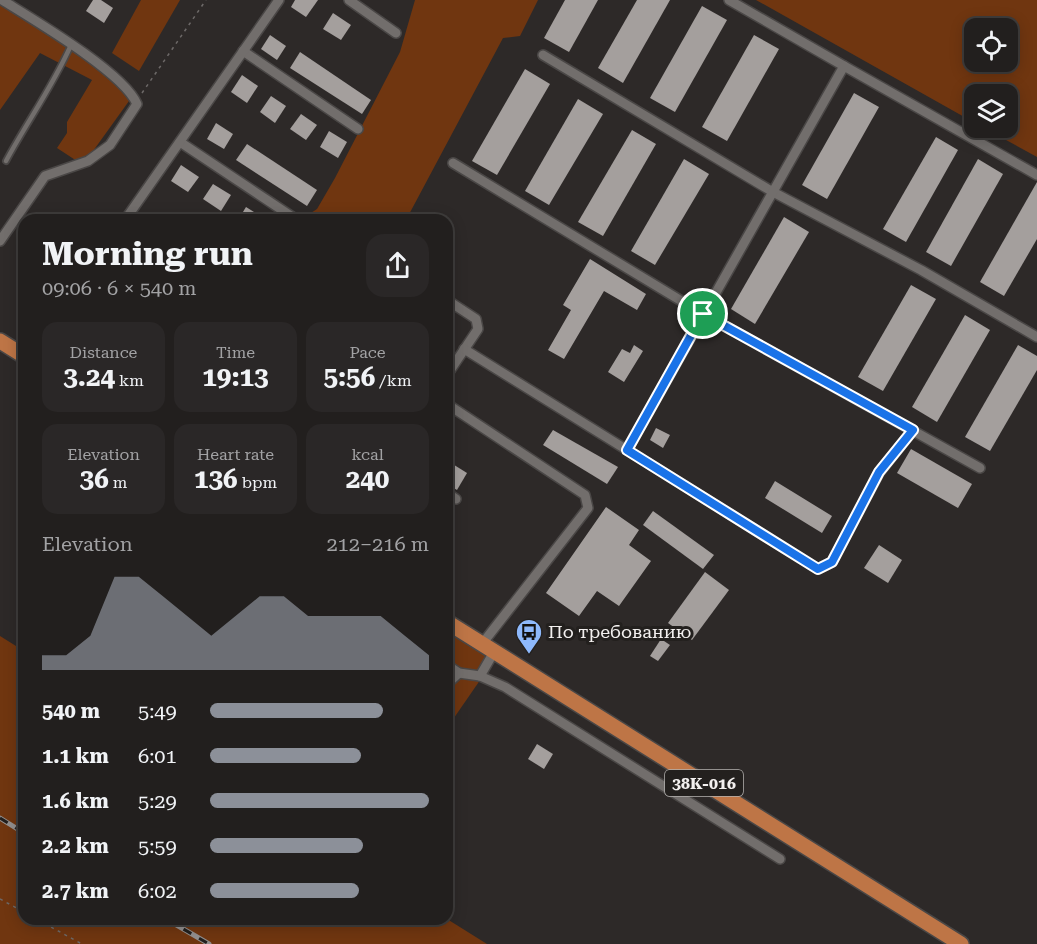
<!DOCTYPE html>
<html lang="en">
<head>
<meta charset="utf-8">
<style>
  body { margin:0; font-family:"Roboto Serif",serif; background:#2a2727; color:#f1f3f6; height:100vh; display:flex; flex-direction:column; font-size:22px; white-space:nowrap }
  * { box-sizing:border-box; margin:0 }
  p { font-size:20px; color:#a2a2a4 }
  .icon { flex:none; width:33px; height:33px; fill:none; stroke:currentColor; stroke-width:2; stroke-linecap:round; stroke-linejoin:round }
  .map { position:relative; flex:1; overflow:hidden }
  .drawer { position:absolute; left:18px; top:214px; width:435px; height:711px; display:flex; flex-direction:column; background:#221f1e; border-radius:18px; box-shadow:0 3px 15px #0003,0 0 0 2px #3f3d3c }
  .drawer>* { flex:none }
  .buttons { position:absolute; left:964px; top:18px; display:grid; gap:12px }
  .buttons a { display:grid; place-items:center; width:54px; height:54px; border-radius:12px; background:#221f1e; box-shadow:0 3px 15px #0003,0 0 0 2px #3f3d3c; font-size:30px }
  .pin { position:absolute; display:grid; place-items:center; width:51px; height:51px; color:#fff; margin:-26px; border:3px solid #fff; border-radius:50%; box-shadow:0 2px 6px #0007 }
  .round { display:grid; place-items:center; flex:none; width:63px; height:63px; border-radius:18px; background:#2a2727 }
  .headline { display:flex; align-items:center; justify-content:space-between; height:102px; padding:0 24px }
  h1 { font-size:33px; font-weight:700; line-height:45px }
  .metrics { display:grid; grid-template-columns:repeat(3,1fr); gap:9px; height:102px; padding:6px 24px }
  .metrics div { display:grid; align-content:center; border-radius:15px; background:#2a2727; text-align:center }
  .metrics b { font-size:26px; font-weight:700 }
  .metrics small { font-size:16px; font-weight:400 }
  .metrics p { font-size:16px }
  .chart { height:168px; padding:12px 24px }
  .chart p { display:flex; justify-content:space-between }
  .chart svg { width:100%; height:108px; margin-top:6px; fill:#8c9099; opacity:.7 }
  ul { padding:0 24px; list-style:none; font-size:20px }
  li { display:grid; grid-template-columns:96px 72px 1fr; align-items:center; height:45px }
  li i { height:15px; border-radius:8px; background:#8c9099 }
  .map>svg:first-child { display:block }
  .green { fill:#703610; fill-rule:evenodd }
  .building { fill:#a49f9d }
  .lines { fill:none; stroke-linecap:round; stroke-linejoin:round }
  .lane-casing { stroke:#4a4746; stroke-width:8 }
  .street-casing { stroke:#4a4746; stroke-width:12 }
  .primary-casing { stroke:#4a4746; stroke-width:18 }
  .path { stroke:#6d6968; stroke-width:1.5; stroke-dasharray:3 4.5; stroke-linecap:butt }
  .lane { stroke:#726e6c; stroke-width:4.5 }
  .street { stroke:#726e6c; stroke-width:9 }
  .primary { stroke:#be7546; stroke-width:15 }
  .rail-casing { stroke:#928f8e; stroke-width:5 }
  .rail { stroke:#23201e; stroke-width:3; stroke-dasharray:9; stroke-linecap:butt }
  .route-casing { stroke:#fff; stroke-width:12 }
  .route { stroke:#1a73e8; stroke-width:8 }
  .labels { text-anchor:middle; stroke-width:6; stroke-linejoin:round; paint-order:stroke }
  .shield { fill:#23201e; stroke:#b5b2b0; stroke-width:1.5 }
  .shield-label { font-size:16px; font-weight:bold; fill:#f3f0ef }
  .poi-label { font-size:18px; fill:#f3f0ef; stroke:#23201e; text-anchor:start }
</style>
</head>
<body>
<div class="map">
<svg width="1037" height="944" viewBox="0 0 1037 944">
  <rect width="100%" height="100%" fill="#2d2928"/>
  <!-- green -->
  <g class="green">
    <polygon points="141,0 180,0 139,71 112,53"/>
    <polygon points="415,0 538,0 520,36 503,38 406,220 300,220 317,209 335,178 400,52"/>
    <path d="M756,0H1037V157L984,128H1008V94H975V123ZM1008,28V62H975V28Z"/>
    <polygon points="0,5 115,74 126,89 129,101 83,165 57,148 67,133 67,122 92,80 40,53 0,110"/>
    <polygon points="447,631 494,660 447,728"/>
    <polygon points="0,636 24,651 24,920 447,919 487,944 0,944"/>
  </g>
  <!-- building -->
  <g class="building">
    <polygon points="93,0 101,0 113,8 104,23 86,11"/>
    <polygon points="295,0 318,0 306,17 291,7"/>
    <polygon points="565,0 598,0 569,52 544,38"/>
    <polygon points="637,0 670,0 623,83 598,68"/>
    <polygon points="702,6 727,20 675,112 650,98"/>
    <polygon points="333,13 351,25 341,40 323,29"/>
    <polygon points="270,35 286,46 277,60 261,49"/>
    <polygon points="754,35 779,49 727,141 702,127"/>
    <polygon points="300,52 371,100 362,114 290,68"/>
    <polygon points="525,69 550,84 497,175 472,161"/>
    <polygon points="242,75 258,86 247,103 231,92"/>
    <polygon points="854,93 879,107 827,199 802,185"/>
    <polygon points="271,96 286,106 275,123 260,112"/>
    <polygon points="578,99 603,114 549,205 525,191"/>
    <polygon points="301,114 317,125 306,140 290,129"/>
    <polygon points="216,123 233,134 224,149 207,139"/>
    <polygon points="632,130 656,144 603,236 578,222"/>
    <polygon points="329,131 347,142 338,158 320,147"/>
    <polygon points="936,137 958,150 906,242 883,229"/>
    <polygon points="247,144 317,190 307,206 236,160"/>
    <polygon points="684,159 709,174 655,265 631,251"/>
    <polygon points="978,159 1003,174 951,266 926,252"/>
    <polygon points="181,165 199,177 188,192 171,181"/>
    <polygon points="1037,182 1037,239 1004,296 980,282"/>
    <polygon points="213,184 231,195 221,211 203,199"/>
    <polygon points="246,207 267,220 238,220"/>
    <polygon points="784,217 809,232 755,324 731,309"/>
    <polygon points="590,259 646,294 637,310 604,291 564,359 548,350 571,310 563,305"/>
    <polygon points="911,285 936,299 883,391 858,377"/>
    <polygon points="965,315 990,330 937,422 912,407"/>
    <polygon points="634,345 643,351 624,382 608,372 622,349 630,353"/>
    <polygon points="1018,345 1037,356 1037,370 990,451 965,437"/>
    <polygon points="656,428 670,435 663,448 650,440"/>
    <polygon points="553,430 618,467 607,484 543,445"/>
    <polygon points="911,449 972,484 958,508 897,473"/>
    <polygon points="451,463 467,473 457,490 447,484 447,469"/>
    <polygon points="775,481 832,516 822,533 765,498"/>
    <polygon points="606,507 639,530 629,545 651,561 619,606 597,591 579,616 546,593"/>
    <polygon points="653,511 714,555 703,569 643,525"/>
    <polygon points="879,545 902,560 888,583 864,568"/>
    <polygon points="705,572 729,590 692,640 668,623"/>
    <polygon points="661,639 670,645 658,661 650,656"/>
    <polygon points="537,744 553,754 544,769 528,759"/>
  </g>
  <g class="lines">
    <!-- lane casing -->
    <g class="lane-casing">
      <path id="lane" d="M6,161C27,122 53,86 71,45"/>
    </g>
    <!-- street casing -->
    <g class="street-casing">
      <g id="street">
        <polyline points="349,0 396,33"/>
        <polyline points="729,0 844,66"/>
        <polyline points="243,51 358,129"/>
        <polyline points="543,55 773,192 921,270 1037,337"/>
        <polyline points="180,142 297,220"/>
        <polyline points="453,163 703,314 980,468"/>
        <polyline points="125,220 279,0"/>
        <path d="M0,241L45,176L88,161L110,145L137,104C123,72 34,20 2,0"/>
        <polyline points="447,300 476,319 478,329 447,375"/>
        <polyline points="464,349 627,450"/>
        <polyline points="447,404 585,495 588,508 482,644"/>
        <polyline points="913,430 879,473 832,562 818,569 627,450 844,66 1037,175"/>
        <polyline points="447,493 456,499"/>
        <polyline points="447,665 459,673 480,676 505,687 780,859"/>
        <polyline points="480,676 494,652"/>
        <polyline points="447,684 459,673"/>
      </g>
    </g>
    <!-- primary casing -->
    <g class="primary-casing">
      <g id="primary">
        <polyline points="0,341 24,356"/>
        <polyline points="447,622 961,944"/>
      </g>
    </g>
    <!-- path -->
    <g class="path">
      <polyline points="142,93 206,0"/>
      <polyline points="0,899 24,912"/>
      <polyline points="38,920 82,944"/>
    </g>
    <!-- lane -->
    <use href="#lane" class="lane"/>
    <!-- street -->
    <use href="#street" class="street"/>
    <!-- primary -->
    <use href="#primary" class="primary"/>
    <!-- rail casing -->
    <g class="rail-casing">
      <g id="rail">
        <polyline points="0,818 24,833"/>
        <polyline points="168,920 209,944"/>
      </g>
    </g>
    <!-- rail -->
    <use href="#rail" class="rail"/>
  </g>
  <g class="lines">
    <!-- route casing -->
    <g class="route-casing">
      <polygon id="route" points="703,314 913,430 879,472 832,562 818,569 627,450"/>
    </g>
    <!-- route -->
    <use href="#route" class="route"/>
  </g>
  <!-- icons -->
  <defs>
    <g id="bus-pin" transform="scale(1.35)"><path d="M0 17L-7.5 6A9.5 9.5 0 1 1 7.5 6Z" fill="#8eb9fc" stroke="#23201e"/><path d="M-5-6H5V4H4V6H2V4H-2V6H-4V4H-5ZM-3.5-4V0h7V-4ZM-3.5 1.2v1.5H-2V1.2ZM2 1.2v1.5H3.5V1.2Z" fill="#111"/></g>
  </defs>
  <g fill-rule="evenodd">
    <use href="#bus-pin" x="529" y="632"/>
  </g>
  <g class="labels">
    <!-- shield labels -->
    <rect class="shield" x="665" y="770" width="78" height="26" rx="4.5"/>
    <g class="shield-label">
      <text x="704" y="789">38К-016</text>
    </g>
    <!-- poi labels -->
    <g class="poi-label">
      <text x="548" y="638">По требованию</text>
    </g>
  </g>
</svg>
<div class="buttons">
<a><svg class="icon" aria-label="locate" viewBox="0 0 24 24"><circle cx="12" cy="12" r="6"/><path d="M12 2v4M12 18v4M2 12h4M18 12h4"/></svg></a>
<a><svg class="icon" aria-label="layers" viewBox="0 0 24 24"><path d="M12 4l9 5-9 5-9-5zM3 14l9 5 9-5"/></svg></a>
</div>
<div class="pin" style="left:703px;top:314px;background:#1e9e55"><svg class="icon" aria-label="arrive" viewBox="0 0 24 24"><path d="M6 21V4h12l-3 4 3 4H6"/></svg></div>
<section class="drawer">
<div class="headline"><div><h1>Morning run</h1><p>09:06 · 6 × 540 m</p></div><a class="round"><svg class="icon" aria-label="share" viewBox="0 0 24 24"><path d="M12 15V3M7 8l5-5 5 5M5 13v7h14v-7"/></svg></a></div>
<div class="metrics">
<div><p>Distance</p><b>3.24<small> km</small></b></div>
<div><p>Time</p><b>19:13</b></div>
<div><p>Pace</p><b>5:56<small> /km</small></b></div>
</div>
<div class="metrics">
<div><p>Elevation</p><b>36<small> m</small></b></div>
<div><p>Heart rate</p><b>136<small> bpm</small></b></div>
<div><p>kcal</p><b>240</b></div>
</div>
<div class="chart"><p><span>Elevation</span>212–216 m</p>
<svg viewBox="0 0 160 44" preserveAspectRatio="none"><path d="M0 44V38L10 38L20 30L30 6L40 6L50 14L60 22L70 30L80 22L90 14L100 14L110 22L120 22L130 22L140 22L150 30L160 38V44z"/></svg>
</div>
<ul>
<li><b>540 m</b>5:49<i style="width:79%"></i></li>
<li><b>1.1 km</b>6:01<i style="width:69%"></i></li>
<li><b>1.6 km</b>5:29<i style="width:100%"></i></li>
<li><b>2.2 km</b>5:59<i style="width:70%"></i></li>
<li><b>2.7 km</b>6:02<i style="width:68%"></i></li>
</ul>
</section>
</div>
</body>
</html>
